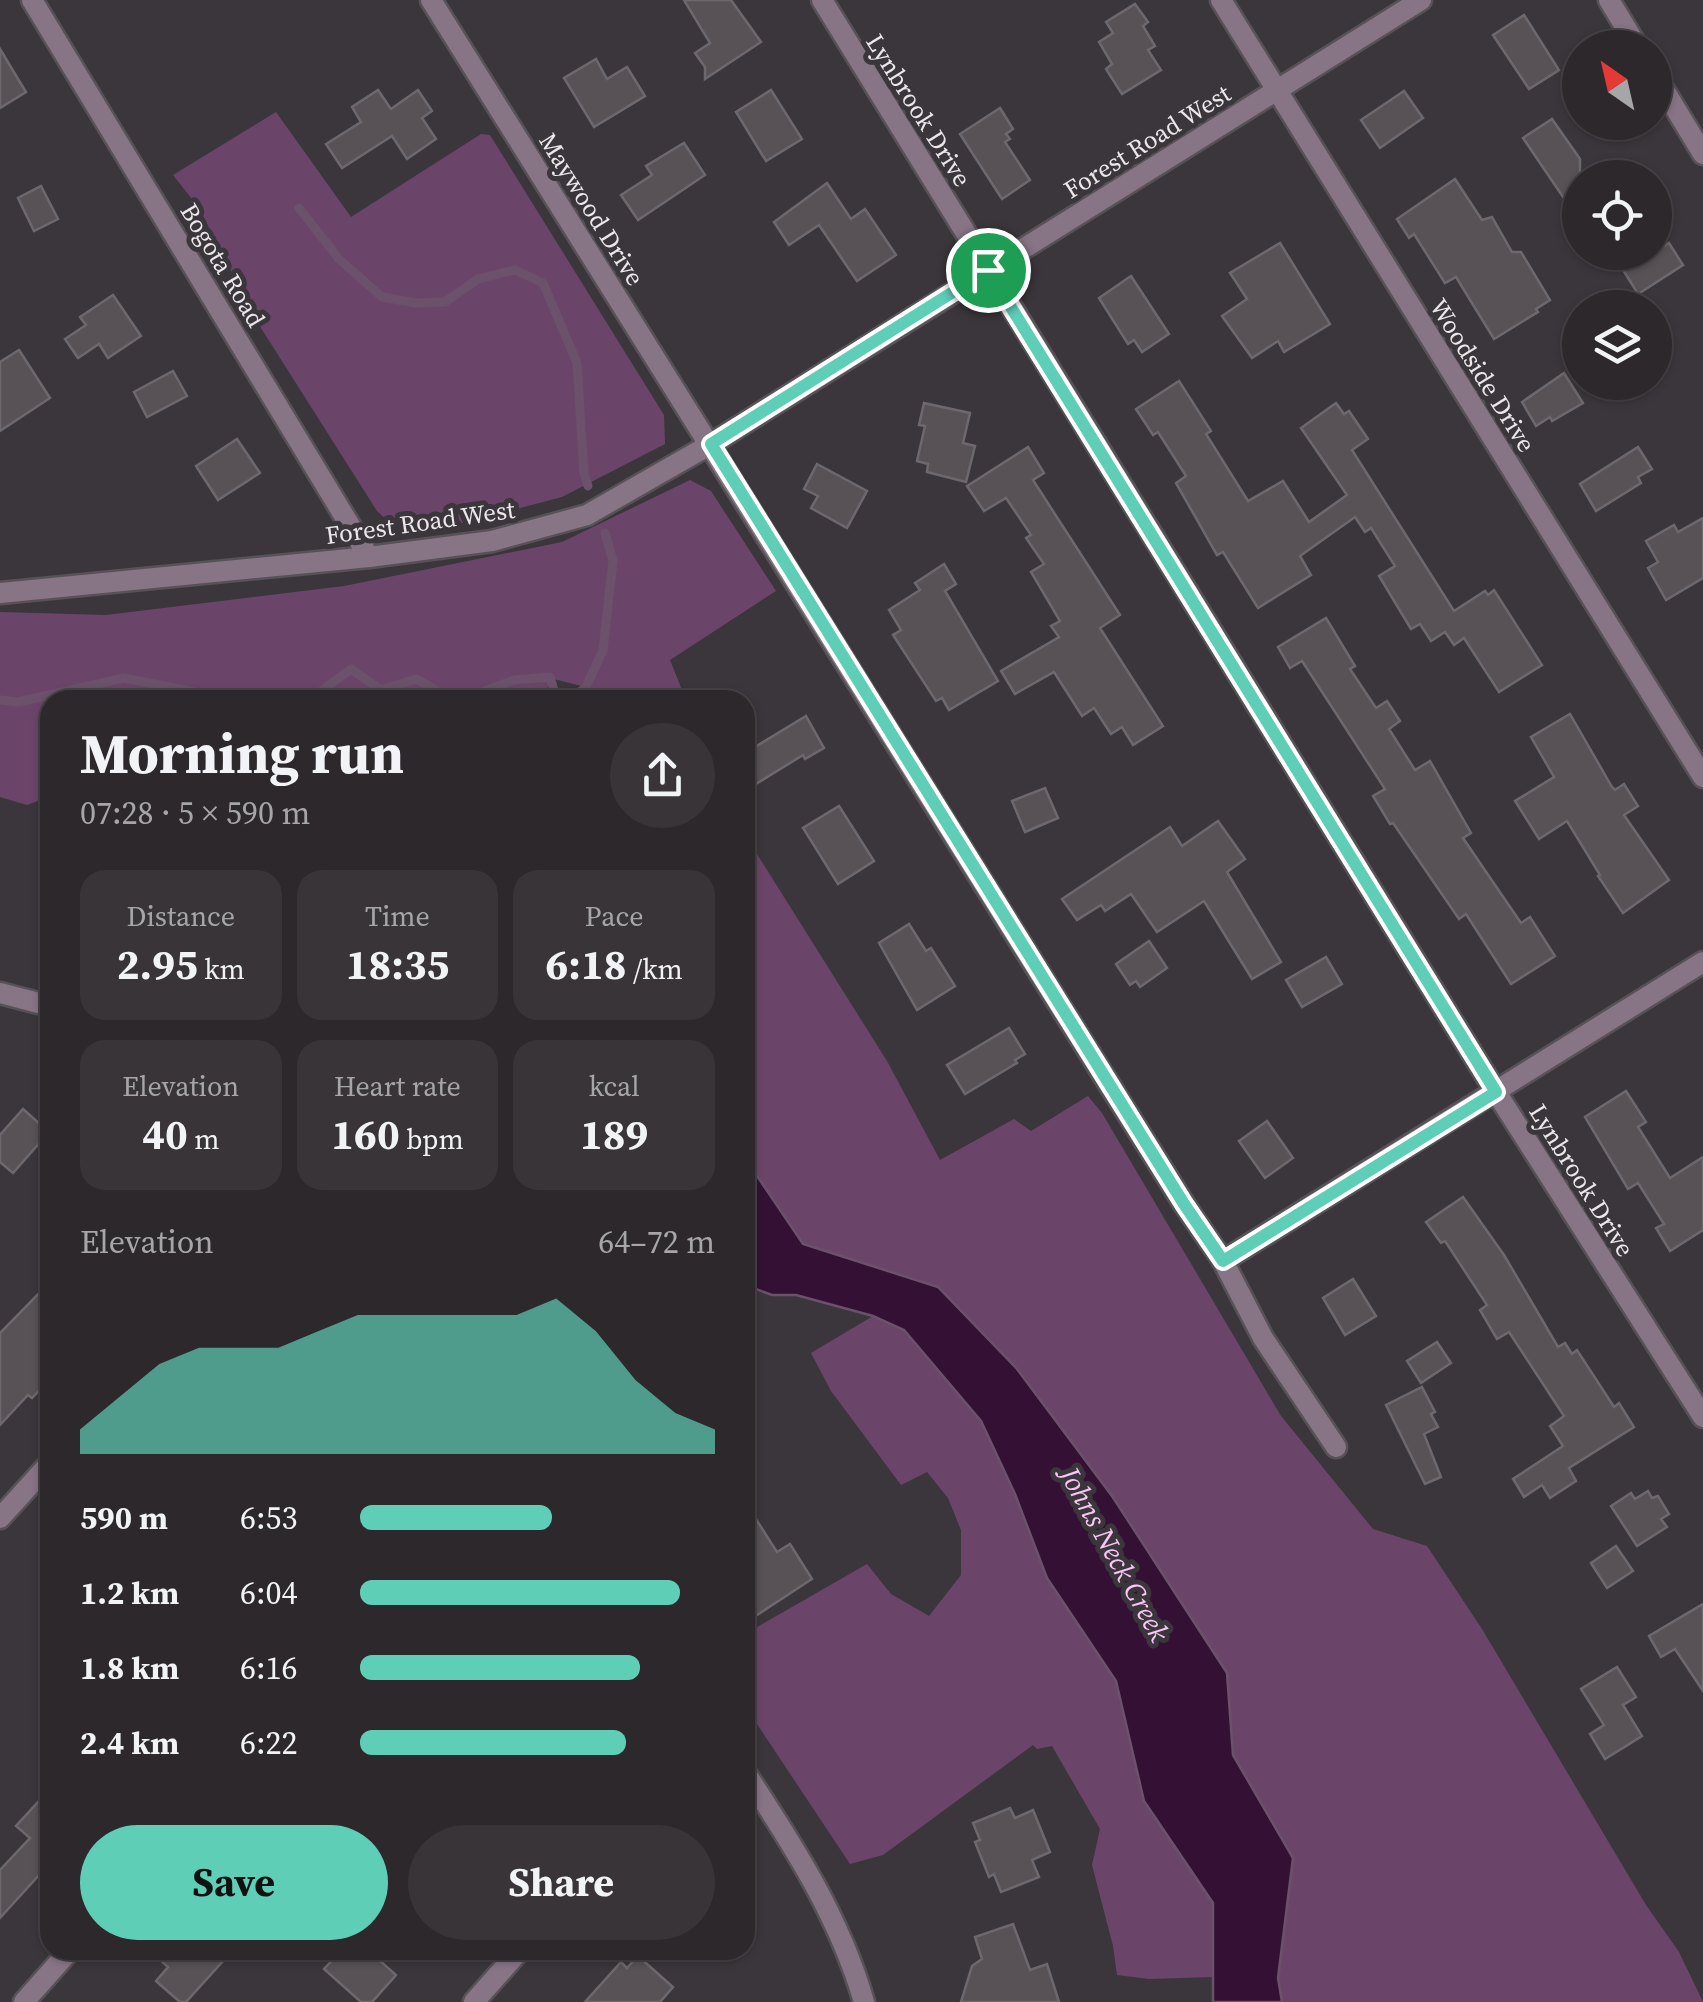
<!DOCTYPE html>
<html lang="en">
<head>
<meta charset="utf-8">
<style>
  body { margin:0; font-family:"Source Serif 4",serif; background:#383438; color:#f1f3f6; height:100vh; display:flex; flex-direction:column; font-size:38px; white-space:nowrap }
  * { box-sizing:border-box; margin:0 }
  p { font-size:32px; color:#a6a6a9 }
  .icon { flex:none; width:55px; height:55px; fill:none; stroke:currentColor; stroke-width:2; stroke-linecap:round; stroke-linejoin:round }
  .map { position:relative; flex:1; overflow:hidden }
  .details { position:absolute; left:40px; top:690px; width:715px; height:1270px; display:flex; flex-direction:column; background:#2c282c; border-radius:30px; box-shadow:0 2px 8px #0004,0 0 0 2px #484448 }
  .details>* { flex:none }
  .needle { width:65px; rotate:326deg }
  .tools { position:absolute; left:1562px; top:30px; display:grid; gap:20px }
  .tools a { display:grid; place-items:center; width:110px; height:110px; border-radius:50%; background:#2c282c; box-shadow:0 2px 8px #0004,0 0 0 2px #484448; font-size:50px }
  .pin { position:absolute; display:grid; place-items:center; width:85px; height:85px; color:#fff; margin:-42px; border:5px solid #fff; border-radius:50%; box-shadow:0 2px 10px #0007 }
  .round { display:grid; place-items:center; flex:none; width:105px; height:105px; border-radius:52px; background:#383438 }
  .summary { display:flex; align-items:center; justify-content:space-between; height:170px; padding:0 40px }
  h1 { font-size:55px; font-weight:700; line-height:75px }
  .figures { display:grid; grid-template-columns:repeat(3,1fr); gap:15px; height:170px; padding:10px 40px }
  .figures div { display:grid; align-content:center; border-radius:25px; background:#383438; text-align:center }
  .figures b { font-size:42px; font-weight:700 }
  .figures small { font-size:28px; font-weight:400 }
  .figures p { font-size:28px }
  .chart { height:280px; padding:20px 40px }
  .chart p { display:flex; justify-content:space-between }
  .chart svg { width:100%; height:180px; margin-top:10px; fill:#5eceb7; opacity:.7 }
  .action { display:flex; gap:20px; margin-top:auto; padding:20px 40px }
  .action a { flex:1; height:115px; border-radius:60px; background:#5eceb7; color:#111; font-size:40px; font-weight:700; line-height:115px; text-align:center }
  .action a+a { background:#383438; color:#f1f3f6 }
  ul { padding:0 40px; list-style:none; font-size:32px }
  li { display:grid; grid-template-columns:160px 120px 1fr; align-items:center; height:75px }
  li i { height:25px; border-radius:12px; background:#5eceb7 }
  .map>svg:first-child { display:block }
  .green { fill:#6b4569 }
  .water { fill:#341134; stroke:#6b516b; stroke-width:2.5 }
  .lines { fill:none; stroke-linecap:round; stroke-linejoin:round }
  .stream { stroke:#6b516b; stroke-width:9 }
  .building { fill:#585257; stroke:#6d686d; stroke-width:2.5 }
  .minor-casing { stroke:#575257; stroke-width:25 }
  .minor { stroke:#877485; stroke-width:20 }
  .route-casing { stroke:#fff; stroke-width:20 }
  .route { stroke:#5eceb7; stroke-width:12 }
  .labels { text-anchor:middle; stroke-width:10; stroke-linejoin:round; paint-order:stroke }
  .street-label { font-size:25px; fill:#ebe7ea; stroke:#3b363b }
  .water-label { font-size:28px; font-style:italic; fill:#fac6f7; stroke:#3b363b }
</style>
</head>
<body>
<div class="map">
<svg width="1703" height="2002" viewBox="0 0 1703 2002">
  <rect width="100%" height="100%" fill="#3b363b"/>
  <!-- green -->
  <g class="green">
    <polygon points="276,112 351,217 481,134 490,135 664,415 665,444 562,497 463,523 418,530 390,523 377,511 254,317 199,208 173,175"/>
    <polygon points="690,480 711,491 776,591 670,660 686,700 583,700 585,687 550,678 545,700 50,700 50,796 27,805 0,797 0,612 106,615 344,586 562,542"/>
    <polygon points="745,835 887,1061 940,1160 1014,1119 1031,1131 1088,1096 1102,1113 1281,1416 1373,1529 1427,1546 1482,1629 1646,1905 1679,1952 1703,2002 1282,2002 1278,1978 1293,1858 1233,1755 1227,1673 1112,1496 1017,1368 938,1287 803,1244 745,1158"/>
    <polygon points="873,1316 904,1330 981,1421 1015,1494 1047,1578 1116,1681 1144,1801 1213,1903 1213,1977 1149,1979 1117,1975 1113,1946 1092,1865 1100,1829 1052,1746 1037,1749 1033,1745 883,1855 850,1864 745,1706 745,1634 867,1564 891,1594 929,1616 961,1575 961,1530 948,1498 927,1472 901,1485 831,1391 811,1353"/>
  </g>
  <!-- water -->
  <polygon class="water" points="745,1158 803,1244 938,1287 1017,1369 1112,1496 1227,1673 1233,1755 1293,1858 1278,1978 1282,2002 1213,2002 1213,1903 1144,1801 1116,1681 1047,1578 1015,1494 981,1421 904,1330 873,1316 796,1295 772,1295 745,1285"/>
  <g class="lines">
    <!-- stream -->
    <g class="stream">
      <polyline points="299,208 339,259 382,297 416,303 445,302 478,279 515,270 543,283 577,363 584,473 588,486"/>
      <polyline points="0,700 18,702 124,678 205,694 272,695 305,700"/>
      <polyline points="309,700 351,669 381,690 416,679 454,700"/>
      <polyline points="461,700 514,680 550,677 557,700"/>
      <polyline points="570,700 586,687 603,650 613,561 605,533"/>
    </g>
  </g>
  <!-- building -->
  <g class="building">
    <polygon points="684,0 731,0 761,42 705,79 705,67 695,53 710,43"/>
    <polygon points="1135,4 1148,22 1143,26 1155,46 1148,50 1161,70 1122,94 1106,69 1112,64 1099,42 1113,33 1106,22"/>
    <polygon points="1524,15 1559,70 1529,89 1493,35"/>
    <polygon points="0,49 26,92 0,108"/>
    <polygon points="596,59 607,79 627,67 645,96 594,127 564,78"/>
    <polygon points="378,90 391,109 418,90 432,111 422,118 436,139 407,159 392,136 342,168 326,144 361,122 352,107"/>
    <polygon points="771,90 802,139 766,161 736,112"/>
    <polygon points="1404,91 1423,118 1380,148 1361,120"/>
    <polygon points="1000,108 1013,129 1006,134 1010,139 1005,142 1030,180 1002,199 960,134"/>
    <polygon points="1552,119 1580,159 1580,222 1523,138"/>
    <polygon points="684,143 705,175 638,220 621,195 652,175 646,166"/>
    <polygon points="1455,179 1482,220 1492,217 1512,252 1521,252 1550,300 1536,309 1538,312 1494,339 1456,277 1445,283 1414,234 1409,238 1397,219"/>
    <polygon points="827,183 851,219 865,209 896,255 857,281 819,225 789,245 774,222"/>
    <polygon points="41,186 58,219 34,231 18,198"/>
    <polygon points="1280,243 1330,324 1284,352 1278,341 1252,358 1222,316 1247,299 1230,273"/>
    <polygon points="1669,243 1683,265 1638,294 1612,252 1655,252"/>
    <polygon points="1131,276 1169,334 1142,352 1134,340 1128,344 1099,298"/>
    <polygon points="113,295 141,336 108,358 99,344 78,358 65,339 86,325 80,317"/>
    <polygon points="19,350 50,398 0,431 0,362"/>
    <polygon points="173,371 187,396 147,417 134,392"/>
    <polygon points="1564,373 1583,403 1552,421 1550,417 1536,426 1522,402"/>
    <polygon points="1179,381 1211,431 1206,434 1248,501 1283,481 1309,522 1347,495 1301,428 1336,403 1344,414 1349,411 1368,439 1352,450 1454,611 1485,591 1488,595 1494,590 1542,665 1499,692 1464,638 1454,645 1445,632 1431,641 1420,624 1411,629 1379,576 1395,566 1371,528 1365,532 1355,517 1300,556 1311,575 1258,608 1223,552 1217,555 1176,483 1186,476 1158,432 1153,435 1136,409"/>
    <polygon points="924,403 970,413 963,443 975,446 966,482 927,472 928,464 917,461 925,426 919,425"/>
    <polygon points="237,439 260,473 218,500 196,466"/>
    <polygon points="1028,447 1044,473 1033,480 1120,615 1100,628 1163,726 1133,745 1122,727 1111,734 1094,708 1082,716 1054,672 1015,694 1001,671 1059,637 1051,626 1060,621 1031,572 1044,564 1026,538 1031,535 1006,498 984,511 967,486"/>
    <polygon points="1638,447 1652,469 1638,477 1641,483 1596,511 1580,484"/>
    <polygon points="817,464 867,491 847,528 811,508 818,496 804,489"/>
    <polygon points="1703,518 1703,578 1666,600 1648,568 1658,562 1646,541 1674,525 1678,532"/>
    <polygon points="944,564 956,584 945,591 998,681 949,710 942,698 936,701 893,635 901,630 889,610 920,590 915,583"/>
    <polygon points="1326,618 1355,666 1350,669 1376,708 1387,701 1400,721 1389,729 1415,770 1430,761 1471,833 1463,838 1521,923 1530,917 1555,956 1511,984 1466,914 1459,919 1393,823 1390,824 1373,796 1385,789 1302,661 1290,668 1278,647"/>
    <polygon points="1570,714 1612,787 1615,790 1624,784 1638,806 1624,815 1669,880 1623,913 1598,876 1600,875 1567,821 1539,839 1515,801 1554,777 1531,737"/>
    <polygon points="806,716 824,748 805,759 803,755 756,784 754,781 745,786 745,753"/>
    <polygon points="1045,788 1058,818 1025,832 1012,801"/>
    <polygon points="839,806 874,861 838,884 803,828"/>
    <polygon points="1218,821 1245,859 1227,872 1281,962 1252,979 1204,901 1157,932 1131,894 1105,911 1101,905 1077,920 1062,899 1170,827 1182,846"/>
    <polygon points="909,924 926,951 931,948 955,986 917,1010 879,943"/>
    <polygon points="1149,941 1167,968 1140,987 1136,981 1130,985 1116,964"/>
    <polygon points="1326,957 1342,984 1302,1007 1286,980"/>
    <polygon points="1009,1028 1025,1054 1015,1060 1017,1063 965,1094 947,1065"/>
    <polygon points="1626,1091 1646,1122 1638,1127 1670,1178 1703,1157 1703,1230 1670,1251 1656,1228 1664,1224 1638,1183 1628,1189 1585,1117"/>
    <polygon points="23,1109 49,1132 13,1173 0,1162 0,1135"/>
    <polygon points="1267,1121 1293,1158 1265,1178 1239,1141"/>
    <polygon points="1463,1197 1504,1255 1558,1347 1565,1343 1572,1354 1577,1350 1614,1407 1619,1403 1634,1427 1569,1468 1576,1481 1550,1498 1542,1485 1524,1497 1513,1479 1563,1446 1550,1426 1564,1416 1509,1332 1497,1339 1480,1310 1487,1305 1445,1241 1441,1243 1426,1222"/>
    <polygon points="1353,1279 1376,1316 1345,1335 1323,1298"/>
    <polygon points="50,1282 50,1379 32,1398 28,1395 0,1425 0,1333"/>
    <polygon points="1437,1342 1451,1363 1421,1383 1407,1361"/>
    <polygon points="1422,1387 1435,1412 1431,1414 1438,1427 1424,1434 1441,1477 1425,1484 1386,1405"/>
    <polygon points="1648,1491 1652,1498 1658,1496 1669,1514 1661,1519 1667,1527 1637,1546 1611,1506 1631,1493 1635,1499"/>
    <polygon points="745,1502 777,1552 790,1544 812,1579 757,1615 745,1597"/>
    <polygon points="1616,1546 1633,1571 1607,1588 1591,1563"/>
    <polygon points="1703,1604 1703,1691 1675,1649 1661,1657 1649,1636"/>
    <polygon points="1617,1667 1636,1697 1623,1705 1642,1736 1605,1759 1590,1734 1604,1725 1581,1689"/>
    <polygon points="50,1789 50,1863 0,1918 0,1870 30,1838 16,1826"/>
    <polygon points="1010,1808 1015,1818 1033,1810 1050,1852 1032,1860 1039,1877 1001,1892 994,1874 989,1877 975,1842 980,1840 973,1823"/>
    <polygon points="1013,1924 1030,1970 1047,1964 1059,2002 961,2002 972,1966 982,1959 975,1937"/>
    <polygon points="149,1950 233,1950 186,2002 180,2002 156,1981 168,1967"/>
    <polygon points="342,1950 368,1950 396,1975 372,2002 361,2002 324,1969"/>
    <polygon points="638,1956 673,1987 660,2002 585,2002 621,1962 627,1968"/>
  </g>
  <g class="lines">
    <!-- minor casing -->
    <g class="minor-casing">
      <g id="minor">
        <polyline points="32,0 369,557"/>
        <polyline points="431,0 1184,1204 1223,1261 1263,1338 1336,1447"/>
        <polyline points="822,0 1496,1092 1703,1417"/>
        <polyline points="1221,0 1703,777"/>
        <polyline points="1609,0 1638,48"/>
        <polyline points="1655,75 1703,154"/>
        <polyline points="0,593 369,557 492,541 587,515 711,444 1421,0"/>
        <polyline points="0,993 50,1006"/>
        <polyline points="1223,1261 1703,962"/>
        <polyline points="0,1518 50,1463"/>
        <path d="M745,1772C793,1845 840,1918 864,2002"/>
        <polyline points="24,2002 70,1950"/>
        <polyline points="474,2002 520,1950"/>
      </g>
    </g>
    <!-- minor -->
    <use href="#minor" class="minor"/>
  </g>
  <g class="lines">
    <!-- route casing -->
    <g class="route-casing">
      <polygon id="route" points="988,270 1496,1092 1223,1261 1184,1204 711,444"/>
    </g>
    <!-- route -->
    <use href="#route" class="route"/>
  </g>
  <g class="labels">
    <!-- street labels -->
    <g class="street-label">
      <text transform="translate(919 110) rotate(58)" y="9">Lynbrook Drive</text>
      <text transform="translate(1147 141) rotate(-32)" y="9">Forest Road West</text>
      <text transform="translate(592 209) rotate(58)" y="9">Maywood Drive</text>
      <text transform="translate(223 265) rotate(59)" y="9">Bogota Road</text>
      <text transform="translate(1483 375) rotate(58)" y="9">Woodside Drive</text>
      <text transform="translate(420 522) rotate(-8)" y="9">Forest Road West</text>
      <text transform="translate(1582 1180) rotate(58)" y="9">Lynbrook Drive</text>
    </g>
    <!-- water labels -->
    <g class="water-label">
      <text transform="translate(1115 1554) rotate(61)" y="10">Johns Neck Creek</text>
    </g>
  </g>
</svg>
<div class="tools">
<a><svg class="needle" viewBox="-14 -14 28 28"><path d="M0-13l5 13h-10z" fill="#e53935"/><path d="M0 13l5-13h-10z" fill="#a6a6a9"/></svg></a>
<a><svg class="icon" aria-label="locate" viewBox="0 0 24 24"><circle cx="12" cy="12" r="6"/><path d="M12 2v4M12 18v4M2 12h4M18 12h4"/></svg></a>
<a><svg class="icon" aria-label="layers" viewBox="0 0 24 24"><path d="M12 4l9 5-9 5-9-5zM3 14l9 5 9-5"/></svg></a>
</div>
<div class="pin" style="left:988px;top:270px;background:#1e9e55"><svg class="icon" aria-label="arrive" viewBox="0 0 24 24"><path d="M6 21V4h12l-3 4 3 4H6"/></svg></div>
<section class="details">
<div class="summary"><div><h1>Morning run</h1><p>07:28 · 5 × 590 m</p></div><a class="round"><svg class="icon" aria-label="share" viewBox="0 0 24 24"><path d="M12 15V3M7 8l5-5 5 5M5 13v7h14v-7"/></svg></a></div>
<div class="figures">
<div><p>Distance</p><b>2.95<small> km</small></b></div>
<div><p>Time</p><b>18:35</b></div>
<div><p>Pace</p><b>6:18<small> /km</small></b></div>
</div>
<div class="figures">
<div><p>Elevation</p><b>40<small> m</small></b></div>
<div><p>Heart rate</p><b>160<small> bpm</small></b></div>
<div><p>kcal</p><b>189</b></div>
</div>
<div class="chart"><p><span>Elevation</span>64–72 m</p>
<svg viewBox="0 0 160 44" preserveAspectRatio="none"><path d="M0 44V38L10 30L20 22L30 18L40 18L50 18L60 14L70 10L80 10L90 10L100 10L110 10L120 6L130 14L140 26L150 34L160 38V44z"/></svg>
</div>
<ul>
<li><b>590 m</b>6:53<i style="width:54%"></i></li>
<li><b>1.2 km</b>6:04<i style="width:90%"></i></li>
<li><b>1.8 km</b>6:16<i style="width:79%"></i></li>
<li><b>2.4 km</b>6:22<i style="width:75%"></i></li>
</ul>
<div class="action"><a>Save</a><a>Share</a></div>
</section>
</div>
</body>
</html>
